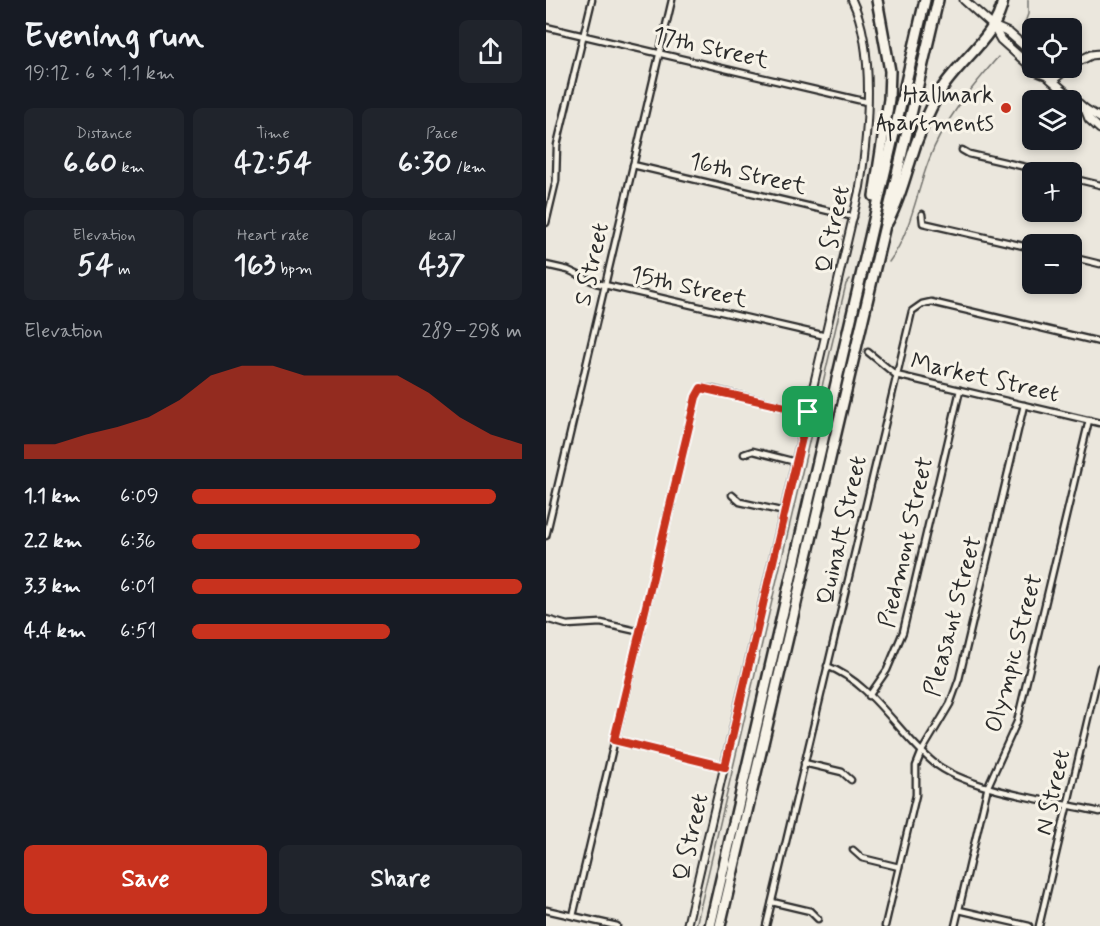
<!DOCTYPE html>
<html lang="en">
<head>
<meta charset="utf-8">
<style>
  body { margin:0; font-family:Mynerve,sans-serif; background:#20242c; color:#f1f3f6; height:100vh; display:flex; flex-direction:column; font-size:22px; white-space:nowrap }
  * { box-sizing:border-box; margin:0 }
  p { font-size:20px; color:#9ea1a6 }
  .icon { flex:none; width:33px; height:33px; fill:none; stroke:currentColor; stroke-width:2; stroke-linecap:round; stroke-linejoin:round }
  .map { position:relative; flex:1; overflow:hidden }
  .panel { display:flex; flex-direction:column; background:#171b24; width:546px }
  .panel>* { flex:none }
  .fabs { position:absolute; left:476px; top:18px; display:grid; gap:12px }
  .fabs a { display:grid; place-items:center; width:60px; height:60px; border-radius:9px; background:#171b24; box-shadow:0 3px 9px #0003; font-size:30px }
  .pin { position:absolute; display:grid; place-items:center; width:51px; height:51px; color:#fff; margin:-26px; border-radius:12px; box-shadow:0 3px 9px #0006 }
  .round { display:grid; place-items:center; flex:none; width:63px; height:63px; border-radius:9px; background:#20242c }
  .headline { display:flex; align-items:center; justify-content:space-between; height:102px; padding:0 24px }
  h1 { font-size:33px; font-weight:800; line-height:45px }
  .stats { display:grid; grid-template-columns:repeat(3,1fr); gap:9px; height:102px; padding:6px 24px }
  .stats div { display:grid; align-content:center; border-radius:9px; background:#20242c; text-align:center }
  .stats b { font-size:30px; font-weight:800 }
  .stats small { font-size:16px; font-weight:400 }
  .stats p { font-size:16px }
  .chart { height:168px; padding:12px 24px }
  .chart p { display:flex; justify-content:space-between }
  .chart svg { width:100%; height:108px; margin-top:6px; fill:#c8321e; opacity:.7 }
  .cta { display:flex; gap:12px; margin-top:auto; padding:12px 24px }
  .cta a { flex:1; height:69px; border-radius:9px; background:#c8321e; color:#fff; font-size:24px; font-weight:800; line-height:69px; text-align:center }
  .cta a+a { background:#20242c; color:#f1f3f6 }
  ul { padding:0 24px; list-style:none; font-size:20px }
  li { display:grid; grid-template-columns:96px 72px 1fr; align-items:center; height:45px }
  li i { height:15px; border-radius:8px; background:#c8321e }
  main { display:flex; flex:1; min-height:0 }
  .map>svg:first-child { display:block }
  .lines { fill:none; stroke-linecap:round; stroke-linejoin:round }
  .stream { stroke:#72716c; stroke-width:1.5 }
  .minor-casing { stroke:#2b2b2b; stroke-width:9 }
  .tertiary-casing { stroke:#2b2b2b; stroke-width:10 }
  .secondary-casing { stroke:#2b2b2b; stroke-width:11 }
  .motorway-casing { stroke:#2b2b2b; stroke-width:14 }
  .minor { stroke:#f7f3e8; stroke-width:4.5 }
  .tertiary { stroke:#f7f3e8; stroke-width:6 }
  .secondary { stroke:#f7f3e8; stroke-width:7 }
  .motorway { stroke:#f7f3e8; stroke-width:9 }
  .route-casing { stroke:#fff; stroke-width:12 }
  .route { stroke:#c8321e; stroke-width:8 }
  .poi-dot { fill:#c8321e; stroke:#f7f3e8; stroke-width:2 }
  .labels { text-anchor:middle; stroke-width:6; stroke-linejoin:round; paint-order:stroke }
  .street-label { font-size:24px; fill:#2b2b2b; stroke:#f7f3e8 }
  .poi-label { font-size:24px; fill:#2b2b2b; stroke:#f7f3e8; text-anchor:end }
</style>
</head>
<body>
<main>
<section class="panel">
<div class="headline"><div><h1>Evening run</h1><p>19:12 · 6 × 1.1 km</p></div><a class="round"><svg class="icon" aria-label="share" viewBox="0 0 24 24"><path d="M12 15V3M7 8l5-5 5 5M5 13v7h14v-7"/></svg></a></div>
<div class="stats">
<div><p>Distance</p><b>6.60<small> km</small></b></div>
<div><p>Time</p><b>42:54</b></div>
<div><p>Pace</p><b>6:30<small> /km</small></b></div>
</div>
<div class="stats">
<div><p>Elevation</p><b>54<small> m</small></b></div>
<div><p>Heart rate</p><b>163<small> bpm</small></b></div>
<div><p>kcal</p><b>437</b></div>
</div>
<div class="chart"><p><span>Elevation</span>289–298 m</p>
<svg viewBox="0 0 160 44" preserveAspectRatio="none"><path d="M0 44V38L10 38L20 34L30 31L40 27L50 20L60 10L70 6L80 6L90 10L100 10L110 10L120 10L130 17L140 27L150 34L160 38V44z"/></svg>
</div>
<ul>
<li><b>1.1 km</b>6:09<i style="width:92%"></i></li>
<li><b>2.2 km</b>6:36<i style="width:69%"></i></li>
<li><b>3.3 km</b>6:01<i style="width:100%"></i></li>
<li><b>4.4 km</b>6:51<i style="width:60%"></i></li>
</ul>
<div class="cta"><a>Save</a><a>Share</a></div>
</section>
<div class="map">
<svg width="554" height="926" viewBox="0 0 554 926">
  <rect width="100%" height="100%" fill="#ebe7dd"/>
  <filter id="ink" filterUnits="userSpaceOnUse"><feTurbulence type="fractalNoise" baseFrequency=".0167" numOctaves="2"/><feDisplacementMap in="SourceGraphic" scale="12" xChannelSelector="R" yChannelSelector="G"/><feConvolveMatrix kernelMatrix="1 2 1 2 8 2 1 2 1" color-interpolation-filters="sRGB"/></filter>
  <g filter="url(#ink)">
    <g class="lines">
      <!-- stream -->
      <g class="stream">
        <polyline points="478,25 482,14 482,0"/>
        <path d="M343,262C365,232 370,194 383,160C397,121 425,89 452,57"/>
        <polyline points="150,926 300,284 304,279"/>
      </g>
      <!-- minor casing -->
      <g class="minor-casing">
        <g id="minor">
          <polyline points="0,27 321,102"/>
          <polyline points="416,150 423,154 501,172"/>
          <polyline points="87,165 308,217"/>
          <polyline points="525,178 554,185"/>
          <polyline points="376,214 377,223 486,248"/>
          <polyline points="0,223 10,181 11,145 46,0"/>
          <polyline points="525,257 554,264"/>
          <polyline points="0,265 22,270 50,283 280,336"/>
          <polyline points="322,352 350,375 554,423"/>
          <polyline points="198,454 207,451 250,462"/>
          <polyline points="186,495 194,502 239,512"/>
          <polyline points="0,536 126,0"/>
          <polyline points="0,619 21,625 55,623 95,632"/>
          <path d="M281,666C326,683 351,732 387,762C422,791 508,801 554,812"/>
          <polyline points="323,696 341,670 357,632 414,390"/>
          <polyline points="68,740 179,767"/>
          <polyline points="258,763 296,772 305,780"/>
          <polyline points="307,850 316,858 353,867"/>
          <polyline points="226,902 264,911 272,919"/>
          <polyline points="0,910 71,926"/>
          <polyline points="413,910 483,926"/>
          <polyline points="27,916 150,397 155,388 165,389 262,412"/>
          <polyline points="220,926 366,311 376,304 385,302 554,342"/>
          <polyline points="339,926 370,795 370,766 376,751 404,704 413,679 478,405"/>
          <polyline points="409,926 442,786 471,722 543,420"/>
          <polyline points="493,926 554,667"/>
        </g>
      </g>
      <!-- tertiary casing -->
      <g class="tertiary-casing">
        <path id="tertiary" d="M141,926L314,187C322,133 330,50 306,0"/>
      </g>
      <!-- secondary casing -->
      <g class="secondary-casing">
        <g id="secondary">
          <polyline points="418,0 447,26 455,40 491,72 501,76 539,109 554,118"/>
          <polyline points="447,26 463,33 486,53"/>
          <polyline points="525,65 545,55 554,54"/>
          <polyline points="507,80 522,68"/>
          <polyline points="539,109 543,119 554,129"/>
        </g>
      </g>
      <!-- motorway casing -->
      <g class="motorway-casing">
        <g id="motorway">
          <polyline points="328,196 343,99 344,71 331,0"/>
          <path d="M341,223C352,204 357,183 364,162C371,138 382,112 395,90C413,61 452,35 457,0"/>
          <polyline points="164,926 379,0"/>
          <polyline points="174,926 392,0"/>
        </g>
      </g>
      <!-- minor -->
      <use href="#minor" class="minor"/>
      <!-- tertiary -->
      <use href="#tertiary" class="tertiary"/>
      <!-- secondary -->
      <use href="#secondary" class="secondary"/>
      <!-- motorway -->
      <use href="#motorway" class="motorway"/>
    </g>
  </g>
  <g class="lines" filter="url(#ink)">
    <!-- route casing -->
    <g class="route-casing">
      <polygon id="route" points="155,388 262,412 179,767 68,740 150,397"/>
    </g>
    <!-- route -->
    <use href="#route" class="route"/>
  </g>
  <!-- markers -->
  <circle class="poi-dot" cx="460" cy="108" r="6"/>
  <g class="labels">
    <!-- street labels -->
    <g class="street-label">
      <text transform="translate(165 47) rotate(13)" y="8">17th Street</text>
      <text transform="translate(202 173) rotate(13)" y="8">16th Street</text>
      <text transform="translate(286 229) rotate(-78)" y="8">Q Street</text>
      <text transform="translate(45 264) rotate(-77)" y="8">S Street</text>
      <text transform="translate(143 286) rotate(13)" y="8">15th Street</text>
      <text transform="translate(439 377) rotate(13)" y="8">Market Street</text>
      <text transform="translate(295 530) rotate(-77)" y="8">Quinalt Street</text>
      <text transform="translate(359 542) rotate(-77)" y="8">Piedmont Street</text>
      <text transform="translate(406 616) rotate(-75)" y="8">Pleasant Street</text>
      <text transform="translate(467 653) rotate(-75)" y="8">Olympic Street</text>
      <text transform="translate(506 792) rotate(-77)" y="8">N Street</text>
      <text transform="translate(144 837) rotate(-77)" y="8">Q Street</text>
    </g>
    <!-- poi labels -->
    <g class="poi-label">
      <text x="448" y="102">Hallmark<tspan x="448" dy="28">Apartments</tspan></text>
    </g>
  </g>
</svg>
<div class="fabs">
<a><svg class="icon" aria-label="locate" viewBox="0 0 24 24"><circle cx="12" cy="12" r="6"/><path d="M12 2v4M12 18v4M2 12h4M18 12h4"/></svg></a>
<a><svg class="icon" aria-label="layers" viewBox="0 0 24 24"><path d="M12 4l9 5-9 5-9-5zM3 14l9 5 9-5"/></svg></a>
<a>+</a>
<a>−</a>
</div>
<div class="pin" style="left:262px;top:412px;background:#1e9e55"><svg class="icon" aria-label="arrive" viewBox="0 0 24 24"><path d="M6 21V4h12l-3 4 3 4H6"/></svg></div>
</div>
</main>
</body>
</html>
